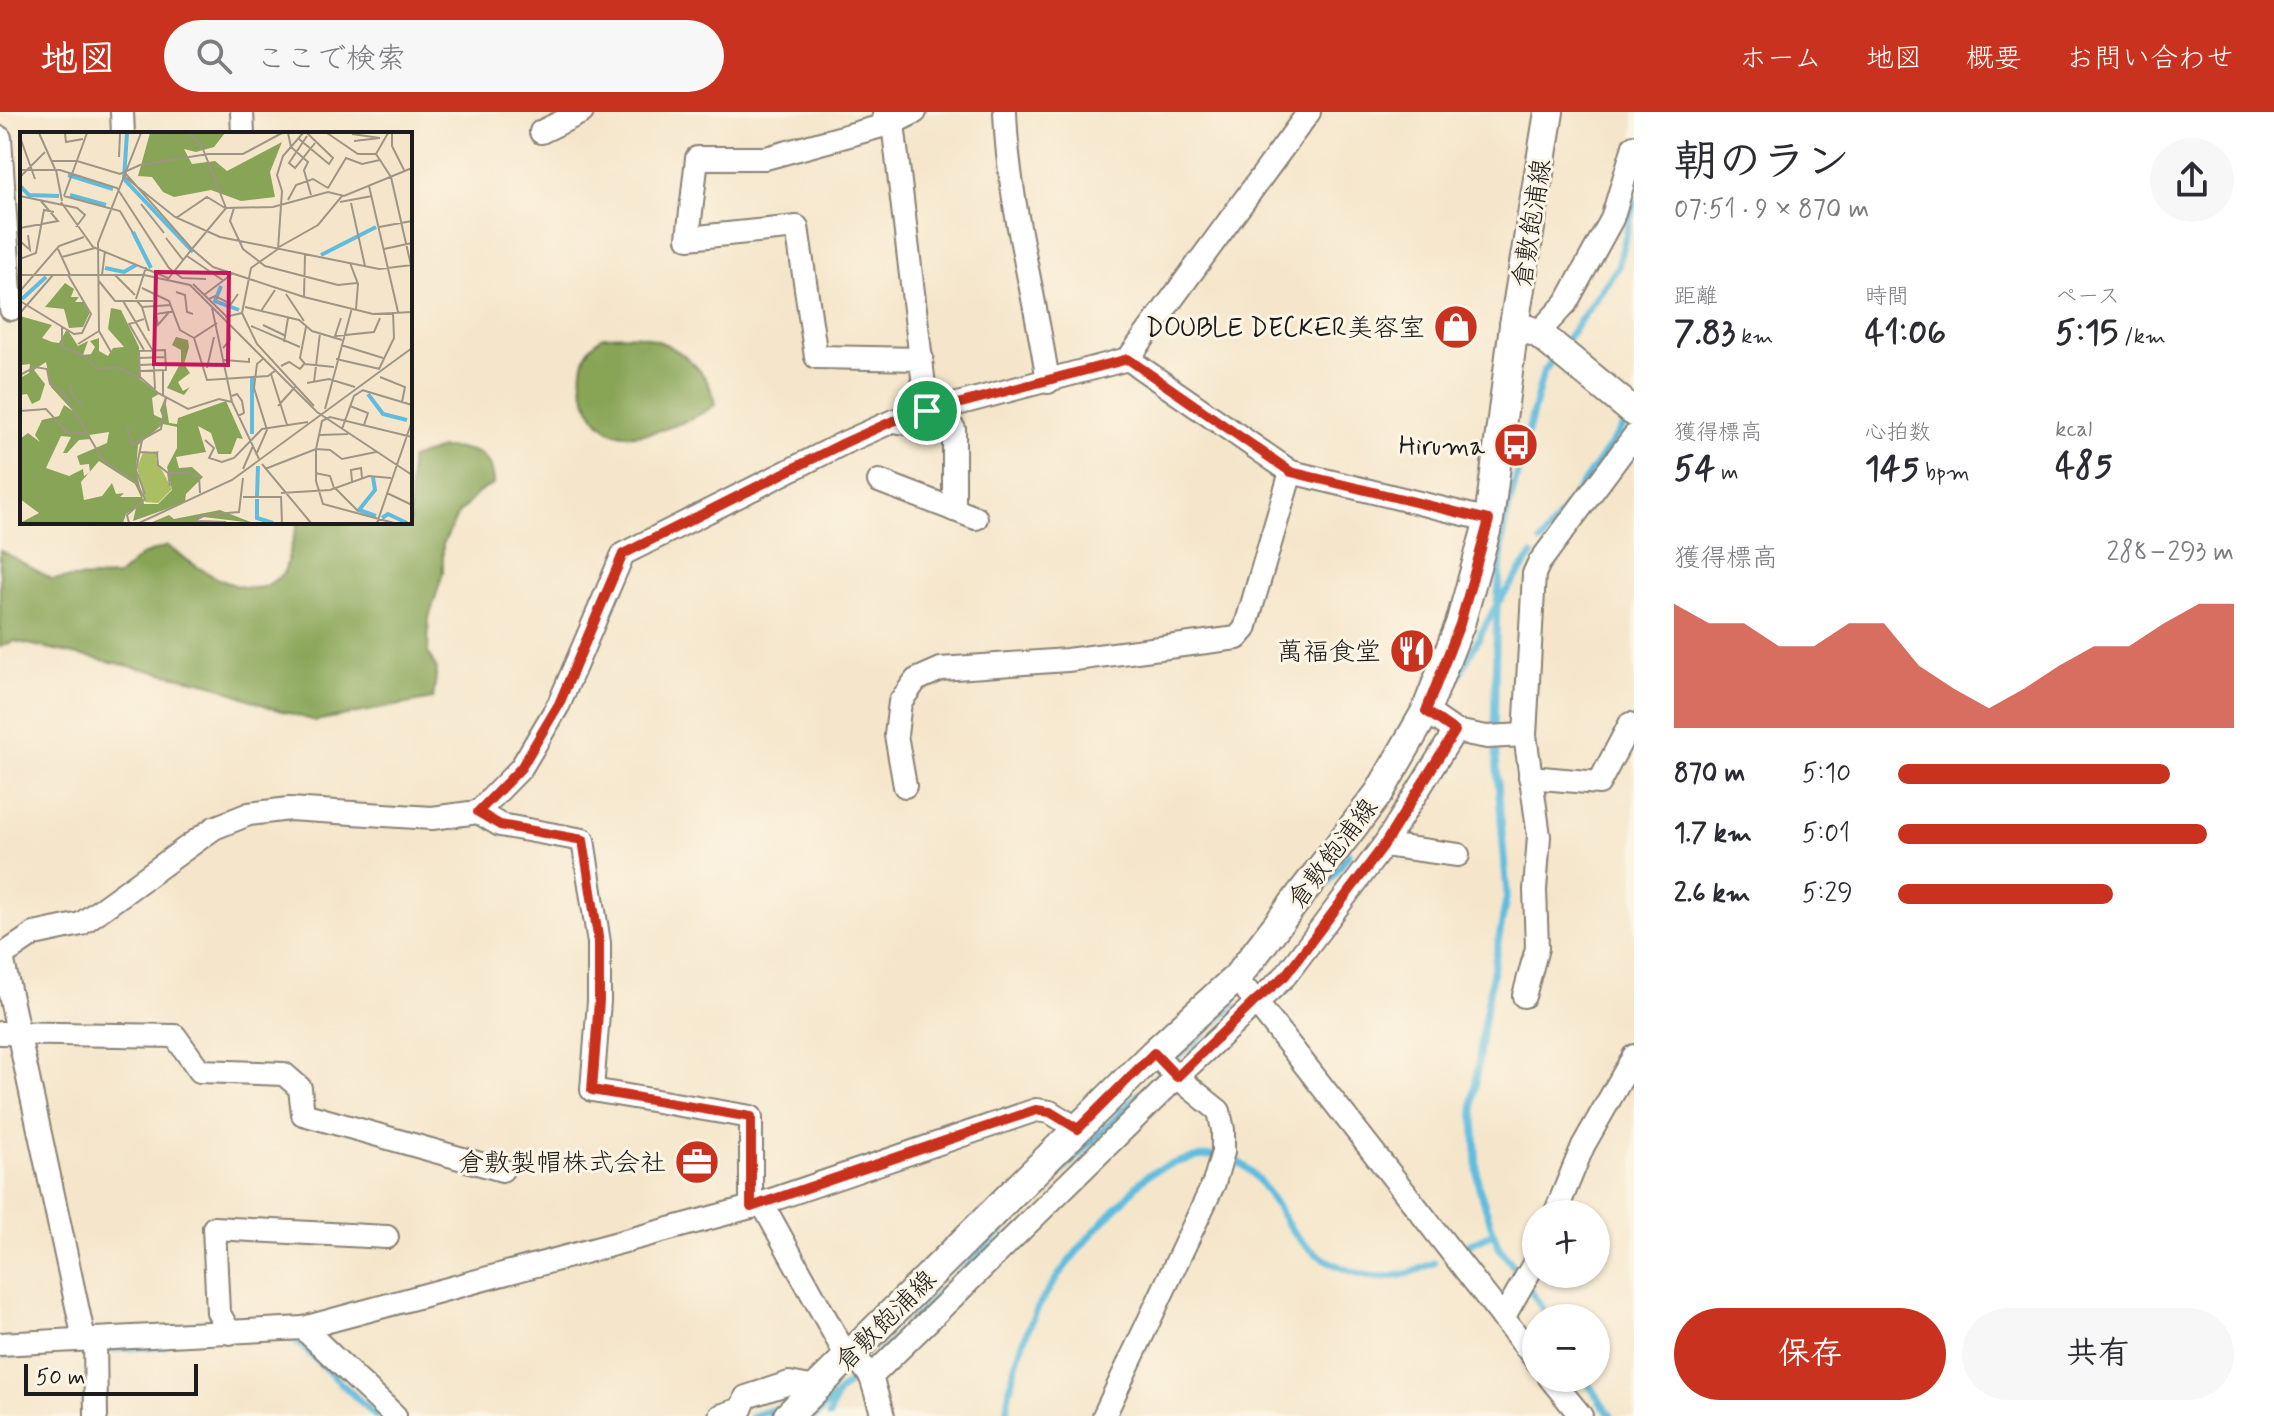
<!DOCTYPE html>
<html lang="ja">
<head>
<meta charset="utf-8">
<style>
  body { margin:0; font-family:Mynerve,"Klee One",sans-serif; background:#f7f7f7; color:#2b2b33; height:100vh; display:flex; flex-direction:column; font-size:30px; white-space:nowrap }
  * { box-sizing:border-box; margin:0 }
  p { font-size:26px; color:#7c7c81 }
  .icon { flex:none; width:44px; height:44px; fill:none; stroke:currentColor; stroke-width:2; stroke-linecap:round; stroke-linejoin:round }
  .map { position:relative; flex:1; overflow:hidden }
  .drawer { display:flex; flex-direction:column; background:#fff; width:640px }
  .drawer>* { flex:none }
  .buttons { position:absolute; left:1522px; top:1088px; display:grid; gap:16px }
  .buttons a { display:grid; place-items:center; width:88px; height:88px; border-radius:50%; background:#fff; box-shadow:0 2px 6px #0004; font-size:40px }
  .scale { position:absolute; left:24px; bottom:20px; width:174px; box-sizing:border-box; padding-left:8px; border:4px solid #1c1c1c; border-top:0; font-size:22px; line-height:28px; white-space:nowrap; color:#1c1c1c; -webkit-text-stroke:6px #fcf5e5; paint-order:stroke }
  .pin { position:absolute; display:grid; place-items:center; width:68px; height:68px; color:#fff; margin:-34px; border:4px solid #fff; border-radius:50%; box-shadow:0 2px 8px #0007 }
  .round { display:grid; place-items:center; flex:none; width:84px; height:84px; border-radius:42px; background:#f7f7f7 }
  .summary { display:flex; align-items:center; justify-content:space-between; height:136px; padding:0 40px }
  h1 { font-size:44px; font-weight:700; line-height:60px }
  .stats { display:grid; grid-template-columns:repeat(3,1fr); gap:12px; height:136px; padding:8px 40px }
  .stats div { display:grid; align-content:center }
  .stats b { font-size:34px; font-weight:700 }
  .stats small { font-size:22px; font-weight:400 }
  .stats p { font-size:22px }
  .chart { height:224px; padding:16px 40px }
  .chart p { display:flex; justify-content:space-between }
  .chart svg { width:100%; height:144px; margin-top:8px; fill:#c8321e; opacity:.7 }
  .action { display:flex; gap:16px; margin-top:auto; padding:16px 40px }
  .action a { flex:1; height:92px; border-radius:48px; background:#c8321e; color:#fff; font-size:32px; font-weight:700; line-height:92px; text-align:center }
  .action a+a { background:#f7f7f7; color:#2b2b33 }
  ul { padding:0 40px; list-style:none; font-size:26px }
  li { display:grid; grid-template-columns:128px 96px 1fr; align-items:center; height:60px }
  li i { height:20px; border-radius:10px; background:#c8321e }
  header { display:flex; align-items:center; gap:48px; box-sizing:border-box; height:112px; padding:0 40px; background:#c8321e; color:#fff }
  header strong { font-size:38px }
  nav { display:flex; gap:44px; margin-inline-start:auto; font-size:28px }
  .search { width:560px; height:72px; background:#f7f7f7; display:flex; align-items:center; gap:20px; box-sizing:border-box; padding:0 28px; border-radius:44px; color:#7c7c81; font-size:30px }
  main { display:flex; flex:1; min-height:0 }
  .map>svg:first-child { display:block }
  .forest { fill:#88a557; stroke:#52603a; stroke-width:2 }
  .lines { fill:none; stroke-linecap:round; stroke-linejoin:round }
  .stream { stroke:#60bcde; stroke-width:7 }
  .minor-casing { stroke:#888174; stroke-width:26 }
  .major-casing { stroke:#888174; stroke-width:32 }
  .minor { stroke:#fff; stroke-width:22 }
  .major { stroke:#fff; stroke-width:28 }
  .route-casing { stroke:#fff; stroke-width:16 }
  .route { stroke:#c8321e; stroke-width:10 }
  .labels { text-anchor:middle; stroke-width:6; stroke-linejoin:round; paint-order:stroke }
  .street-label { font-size:26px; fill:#1c1c1c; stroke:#fcf5e5 }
  .poi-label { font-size:26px; fill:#1c1c1c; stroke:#fcf5e5; text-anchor:end }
  .inset-river { fill:none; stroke:#60bcde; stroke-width:4 }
  .inset-road { fill:none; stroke:#9e9585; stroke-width:2 }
  .view { fill:#c2185b; fill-opacity:0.15; stroke:#c2185b; stroke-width:4 }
  .inset-edge { fill:none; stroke:#1c1c1c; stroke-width:4 }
</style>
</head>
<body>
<header>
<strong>地図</strong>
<div class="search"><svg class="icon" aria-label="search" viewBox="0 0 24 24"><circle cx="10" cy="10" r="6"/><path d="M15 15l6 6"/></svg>ここで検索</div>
<nav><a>ホーム</a><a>地図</a><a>概要</a><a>お問い合わせ</a></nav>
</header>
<main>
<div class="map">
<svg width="1634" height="1304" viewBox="0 0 1634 1304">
  <rect width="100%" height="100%" fill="#fcf5e5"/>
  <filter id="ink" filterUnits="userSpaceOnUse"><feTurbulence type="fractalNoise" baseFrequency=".0125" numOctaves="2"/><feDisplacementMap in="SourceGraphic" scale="16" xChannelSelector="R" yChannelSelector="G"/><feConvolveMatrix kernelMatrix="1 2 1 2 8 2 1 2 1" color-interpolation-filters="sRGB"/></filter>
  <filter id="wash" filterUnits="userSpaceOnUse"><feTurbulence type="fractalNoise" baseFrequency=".006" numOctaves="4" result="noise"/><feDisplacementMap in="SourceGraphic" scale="32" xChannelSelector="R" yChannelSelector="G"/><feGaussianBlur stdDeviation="1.8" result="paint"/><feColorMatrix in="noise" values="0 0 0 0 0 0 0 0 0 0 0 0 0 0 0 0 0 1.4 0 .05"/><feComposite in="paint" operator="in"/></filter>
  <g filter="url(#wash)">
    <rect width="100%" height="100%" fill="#f5e6cb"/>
    <!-- forest -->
    <g class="forest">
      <path d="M603,224C615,224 629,222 641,224C675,231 710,257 715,293C694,308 642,330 616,321C590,312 576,273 584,248C587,237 595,231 603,224Z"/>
      <path d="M441,336C470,336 493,338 493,373L480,379L458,402L443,432V461L429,506L428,541L437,557L433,587L315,609L266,594L212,572L14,529L0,535V438L52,467L118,464L142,443L167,434C191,451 231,482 263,475C270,473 278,465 284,461L298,410H410V347Z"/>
    </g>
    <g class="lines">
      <!-- stream -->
      <g class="stream">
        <polyline points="1562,234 1618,155 1634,90"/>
        <polyline points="1541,430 1625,312"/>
        <polyline points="1445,589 1497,492 1532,443"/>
        <polyline points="1259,861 1349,742"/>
        <polyline points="1468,1133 1493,1121"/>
        <polyline points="1521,1164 1498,1134 1478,1072 1473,989 1483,915 1507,782 1494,620 1497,492 1504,414 1543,261 1555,244"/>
        <polyline points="1528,1174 1548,1206"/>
        <polyline points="285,1227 294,1227 376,1304"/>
        <polyline points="100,1238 165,1234"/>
        <polyline points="0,1243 26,1241"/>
        <polyline points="1584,1266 1611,1304"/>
        <polyline points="752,1304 775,1297"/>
        <polyline points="815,1304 1175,947 1236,893"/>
        <polyline points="829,1304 836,1285"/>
        <path d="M1006,1304C1008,1272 1024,1221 1039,1194C1061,1155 1091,1121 1123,1089C1131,1081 1139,1070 1148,1063C1165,1052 1210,1038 1230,1046C1258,1056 1273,1091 1289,1114C1313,1149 1364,1173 1406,1162C1416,1160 1425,1154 1434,1151"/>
      </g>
    </g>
  </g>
  <g filter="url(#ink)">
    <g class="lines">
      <!-- minor casing -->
      <g class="minor-casing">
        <g id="minor">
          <polyline points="122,0 123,22"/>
          <polyline points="242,0 243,22"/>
          <path d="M1005,0C1008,91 1035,180 1048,270"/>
          <polyline points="884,1 893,11 915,0"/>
          <polyline points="541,20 582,0"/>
          <polyline points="0,26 11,197"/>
          <polyline points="1538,221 1566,191 1612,107 1634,34"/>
          <polyline points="922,247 816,245 797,115 688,126 697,46 766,46 893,11 927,299"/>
          <polyline points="1128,247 1291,360 1489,408"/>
          <polyline points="900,310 954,317 954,398"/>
          <polyline points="879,369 976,406"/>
          <polyline points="1426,599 1455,619 1487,625 1525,623"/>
          <polyline points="1530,665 1599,671 1630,612 1634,614"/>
          <polyline points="905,674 896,623 900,590 916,568 941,557 1067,548 1237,526 1245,517 1291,360"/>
          <polyline points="478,700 521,656 559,592 623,442 844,331 893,309 1128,247 1309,0"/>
          <polyline points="1384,733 1458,743"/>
          <polyline points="0,845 34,822 81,812 214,716 249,702 289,697 432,706 478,700 500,713 583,728 599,831 599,889 592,978 751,1005 751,1095"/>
          <polyline points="2,845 84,1227"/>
          <polyline points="1248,880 1536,1248"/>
          <polyline points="1524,884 1537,836 1535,778 1539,724 1525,623 1534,462 1539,451 1634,324"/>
          <polyline points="0,921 175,924 200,959 284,962 300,976 303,1002 502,1058"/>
          <polyline points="762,1091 847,1245"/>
          <polyline points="1555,1102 1583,1034 1634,944"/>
          <polyline points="1503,1206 1536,1148"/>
          <polyline points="303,1216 395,1304"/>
          <polyline points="230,1221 218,1200 214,1116 387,1125"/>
          <polyline points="95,1228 96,1304"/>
          <polyline points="0,1232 303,1216 751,1095 1036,998 1050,1000 1078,1017"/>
          <polyline points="863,1254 871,1265 883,1304"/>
          <polyline points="871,1265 1177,965 1285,864 1384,733 1455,619"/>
          <polyline points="1550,1266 1581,1304"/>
          <polyline points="720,1304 741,1297 746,1285 789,1271 816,1276"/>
          <polyline points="1104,1304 1214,1071 1223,1040 1223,1018 1219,999 1177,965 1154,941"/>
        </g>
      </g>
      <!-- major casing -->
      <g class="major-casing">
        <g id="major">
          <polyline points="1514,213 1538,221 1634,300"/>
          <polyline points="788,1304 1154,941 1237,865 1379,681 1426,599 1460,512 1489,408 1514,213 1549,0"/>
        </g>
      </g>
      <!-- minor -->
      <use href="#minor" class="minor"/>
      <!-- major -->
      <use href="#major" class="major"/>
    </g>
  </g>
  <g class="lines" filter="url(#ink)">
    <!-- route casing -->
    <g class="route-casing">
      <polygon id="route" points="1128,247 1291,360 1489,408 1460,512 1426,599 1455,619 1384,733 1285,864 1255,889 1177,965 1154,941 1078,1017 1050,1000 1036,998 751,1095 751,1005 592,978 599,889 599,831 583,728 500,713 478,700 521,656 559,592 623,442 844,331 893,309"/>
    </g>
    <!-- route -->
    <use href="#route" class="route"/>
  </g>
  <!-- icons -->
  <defs>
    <g id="shop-disc" transform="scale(2.3)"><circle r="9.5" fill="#c8321e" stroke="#fcf5e5"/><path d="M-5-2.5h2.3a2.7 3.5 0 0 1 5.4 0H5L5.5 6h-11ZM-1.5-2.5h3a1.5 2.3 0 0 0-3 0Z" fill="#fff"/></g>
    <g id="bus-disc" transform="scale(2.3)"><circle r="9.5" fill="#c8321e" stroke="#fcf5e5"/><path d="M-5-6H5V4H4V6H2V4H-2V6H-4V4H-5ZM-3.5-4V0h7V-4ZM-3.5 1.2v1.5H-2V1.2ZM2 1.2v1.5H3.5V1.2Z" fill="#fff"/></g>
    <g id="restaurant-disc" transform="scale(2.3)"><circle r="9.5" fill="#c8321e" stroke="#fcf5e5"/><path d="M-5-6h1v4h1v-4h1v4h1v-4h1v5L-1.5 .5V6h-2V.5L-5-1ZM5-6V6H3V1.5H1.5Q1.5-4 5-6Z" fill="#fff"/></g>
    <g id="office-disc" transform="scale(2.3)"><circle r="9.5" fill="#c8321e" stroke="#fcf5e5"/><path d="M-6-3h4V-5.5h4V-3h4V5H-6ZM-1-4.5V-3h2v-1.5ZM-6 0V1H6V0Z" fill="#fff"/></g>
  </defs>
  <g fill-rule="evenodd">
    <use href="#shop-disc" x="1456" y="215"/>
    <use href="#bus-disc" x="1516" y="333"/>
    <use href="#restaurant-disc" x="1412" y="539"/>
    <use href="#office-disc" x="697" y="1050"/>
  </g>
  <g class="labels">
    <!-- street labels -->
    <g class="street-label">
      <text transform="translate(1531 111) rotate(-81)" y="9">倉敷飽浦線</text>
      <text transform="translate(1332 741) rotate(-53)" y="9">倉敷飽浦線</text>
      <text transform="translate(885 1208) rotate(-45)" y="9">倉敷飽浦線</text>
    </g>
    <!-- poi labels -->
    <g class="poi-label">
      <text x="1425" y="224">DOUBLE DECKER美容室</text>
      <text x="1485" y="342">Hiruma</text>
      <text x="1381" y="548">萬福食堂</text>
      <text x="666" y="1059">倉敷製帽株式会社</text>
    </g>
  </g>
  <!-- overview -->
  <g transform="translate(20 20)">
    <rect width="392" height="392" fill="#f5e6cb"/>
    <path d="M139,319L136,327L152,357L138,371L125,370L117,335L123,321Z" fill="#abbe61"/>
    <path d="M130,1H205L194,15L176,20L164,17L172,32L195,29L207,39L262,10L250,40L255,65L221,69L191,58L154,65L143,60L132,45L118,44ZM45,151L54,157L51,165H59L55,170H64L70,180L63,195L49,196L44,177L25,175ZM91,176L101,178L119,215L120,247L139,262L132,266L134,283L143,287L140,278L145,266L149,291L157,292L158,286L206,269L223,307L217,306L211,322H198L191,301L178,294L186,320L156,325L159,336L172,335L183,345L166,362L165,370L144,378L113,389L116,376L106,382L103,391H0L19,381L0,367V307L8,301L20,310L15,303L22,288L39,284L44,273L53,279L31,255L26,230L14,238L25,252L20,268L12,272L7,262L0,263V246L9,241L10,232L2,233L0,229V184L32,193L22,206L32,210L39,211L47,197L58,214L68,209L63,223L71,222L75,215L70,209L79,206V219L88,224L93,216L104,215L88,197ZM143,292L157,295V316L147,335L152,358L138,372H124L116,338L118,313ZM89,300L87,311L57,324L60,333L69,332L70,340L64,344L63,337L49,344L26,336L41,304L51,305L43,321H47L59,308L71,307L69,303ZM79,329L115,352L121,365H100L104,361L96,362L92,351L82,364L64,368L61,350ZM156,205L168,208L169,215L164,232L170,241L158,250L163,259L170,255L164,263L147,256L161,230V218L152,213ZM200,378L233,391L184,385L172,391H130L149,383L154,387Z" fill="#88a557" fill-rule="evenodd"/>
    <path class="inset-river" d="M107,1L104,47L173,120M48,43L93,57M0,54L9,63L39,64M50,63L86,73M113,100L131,136M301,123L356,95M85,136L104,140L116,133M201,154L195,169L219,178M2,167L26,145M348,262L363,282L387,288M232,302V246M353,345L355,358L339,378L356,384M237,364L238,334M237,367V386L253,391M362,386L368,382L387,391"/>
    <path class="inset-road" d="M19,1L35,37M45,1L46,10L63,7M168,1L181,12L206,76M268,1L271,15L288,30L284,38L291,63M307,1L338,22H356M372,1V14L384,38M332,2L360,6L334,9M287,4L269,31L275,36L295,11M0,5L15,47M279,7L309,32L313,26L287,1M356,22L371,45L392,138M356,22L368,1M99,25L100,1M31,29H57L100,42L120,33L188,22H223L262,1M0,38H40L97,56L149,136L162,146L186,147M36,38L42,69M105,41L172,117L206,76L253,75L308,60L324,64L392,36M0,45L25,20M105,45L155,85L200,105L359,137L392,133M349,54L378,180M308,56L326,26L342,32L360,28M0,64L57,76L65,83L56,95M44,64L100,79L113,101M44,64L67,1M268,68L276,53L293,47L308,56M41,70L73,115L148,146M320,70L352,64M331,71L345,134M121,72L144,101M214,76L210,89L223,117L245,134L318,153L337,151M156,86L187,65L205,76M359,95L392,89M0,96L38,89L21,69M146,106L163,128M0,109L10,118L8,103M259,115L298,93L322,64M38,117L50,143M364,117L392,111M167,124L204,149M42,125L75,116M0,127L16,121L24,78L34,80M330,131L338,152L336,177M0,143H124L170,153L297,280L392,343M82,143L85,119M95,143L115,163M148,147L172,117L193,135L284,165L353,182L392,180M78,148L95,169H133M173,152L206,184M122,156L149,169L160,198L174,206M156,160L165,163L167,180L173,182M266,162L284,189M184,163L212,142M284,165L285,122M116,167L126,135M189,167L195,164L211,172L218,162M0,169L54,202L62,201L71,182L48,143M103,169L133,219L135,257M117,169L122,175L151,173M0,170V159L39,114L64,105M122,175L129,199M225,175L279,188L292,199L322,208M192,176L212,270L239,327M241,179L255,158M149,180L138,193L136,182L149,180H152M0,181L33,143M222,181L231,136L258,117L262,59L257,43L263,24L283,1M205,185L222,181L237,212L294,274M321,186L315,204L354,200L360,186M197,191L174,206L187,248L248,244L256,238M243,193L266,204M231,194L280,215M42,195V215L65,224L78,237L98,235L120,247M286,195L280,226L285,232L314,235M264,210L268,186M58,212L79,199M321,213L363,226M203,216L210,208L209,193M124,218L109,192L124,187M91,220L79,199L78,111L121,1M119,226L145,225M316,227L360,237M204,228L229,230V226M119,233L145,232M261,234L269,230L280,237L285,231M187,236L194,205M359,237L374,206L373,180M143,238V263M120,239L146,238L145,218L119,219L120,245L138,261L168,277L199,267L212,270M251,242L267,293M0,243L15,235L27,237L30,252L42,259L66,299M360,245L385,255L382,270M294,250L300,201M287,251L309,247L335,255M51,252L50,259L62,274M342,258L392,273M212,264L217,262L222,269L224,281L218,284M258,274L275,255M330,274L348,281L344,293M305,277L332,176M0,279L26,277L48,301H66M107,295L112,313L141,297L146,265M322,297L334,264L343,258M67,301L84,330L116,350L125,367L107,383L109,391M300,303L328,302M122,308L116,338L125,362M185,308L194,316L189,326L202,330L214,326L242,297L288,290M120,320L137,321L138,333L148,341M236,323L247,298L234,256L237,232L244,226M242,332L291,391M223,337L233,314M245,337L296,317L310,318L322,327L356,320M295,341L310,344L314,356M332,349L331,338L341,336L342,346M150,354L148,341H169L179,345L180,361M315,356L338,379M261,361L310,358L349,344L371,346M367,361L392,373M261,364L262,391M223,365H262M177,389L206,390M119,391L212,348L392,216M173,391L183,383L219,380L223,346M357,391L392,289M374,391L303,372L296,349V317L302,289L310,285L392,305"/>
    <path class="view" d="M136,140L209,141L208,233L134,232Z"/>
    <rect width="392" height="392" class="inset-edge"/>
  </g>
</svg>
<div class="buttons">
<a>+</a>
<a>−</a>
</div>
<div class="scale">50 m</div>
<div class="pin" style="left:927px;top:299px;background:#1e9e55"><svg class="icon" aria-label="arrive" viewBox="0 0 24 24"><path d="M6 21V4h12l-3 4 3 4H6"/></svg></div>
</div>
<section class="drawer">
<div class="summary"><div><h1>朝のラン</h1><p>07:51 · 9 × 870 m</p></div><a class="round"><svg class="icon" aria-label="share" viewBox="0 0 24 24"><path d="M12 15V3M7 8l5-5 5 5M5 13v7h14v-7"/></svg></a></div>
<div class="stats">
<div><p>距離</p><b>7.83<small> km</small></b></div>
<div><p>時間</p><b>41:06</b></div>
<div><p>ペース</p><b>5:15<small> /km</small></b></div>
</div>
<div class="stats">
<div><p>獲得標高</p><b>54<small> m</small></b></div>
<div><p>心拍数</p><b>145<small> bpm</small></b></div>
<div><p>kcal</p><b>485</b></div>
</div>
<div class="chart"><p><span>獲得標高</span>288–293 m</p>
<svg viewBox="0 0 160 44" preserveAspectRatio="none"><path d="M0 44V6L10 12L20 12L30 19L40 19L50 12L60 12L70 25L80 32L90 38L100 32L110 25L120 19L130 19L140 12L150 6L160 6V44z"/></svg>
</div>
<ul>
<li><b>870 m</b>5:10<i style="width:81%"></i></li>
<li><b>1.7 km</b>5:01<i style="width:92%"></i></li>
<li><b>2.6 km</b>5:29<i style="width:64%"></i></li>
</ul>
<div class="action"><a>保存</a><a>共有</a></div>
</section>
</main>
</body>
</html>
